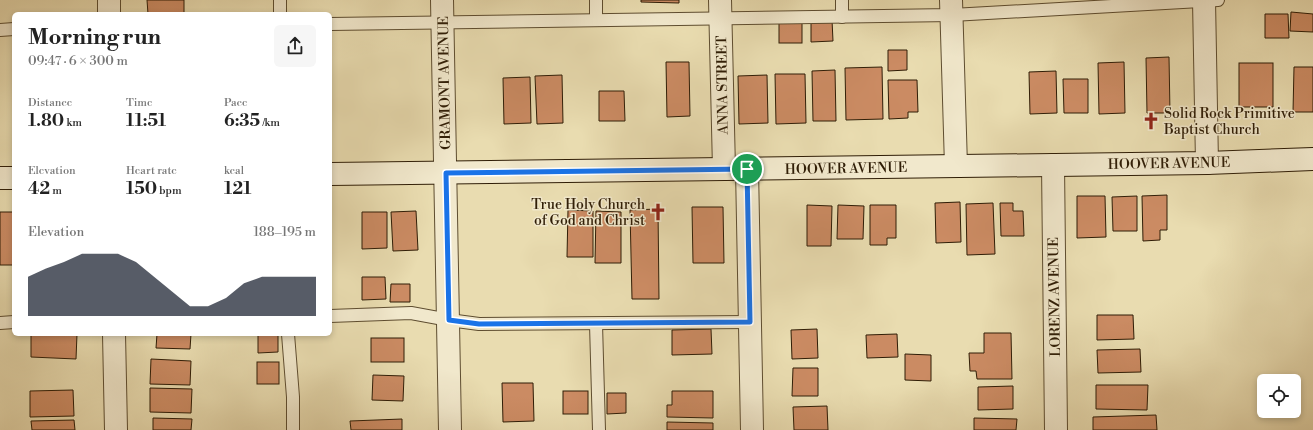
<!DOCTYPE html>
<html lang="en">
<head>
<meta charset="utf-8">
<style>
  body { margin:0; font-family:"Libre Bodoni",serif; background:#f6f6f6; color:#222; height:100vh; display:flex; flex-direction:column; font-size:15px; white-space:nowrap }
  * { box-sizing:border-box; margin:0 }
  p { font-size:13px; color:#767676 }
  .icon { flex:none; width:22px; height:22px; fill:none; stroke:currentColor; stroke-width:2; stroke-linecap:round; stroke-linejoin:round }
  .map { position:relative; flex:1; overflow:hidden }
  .drawer { position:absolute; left:12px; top:12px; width:320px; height:324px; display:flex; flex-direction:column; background:#fff; border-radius:6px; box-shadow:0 2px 6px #0003 }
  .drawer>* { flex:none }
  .buttons { position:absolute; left:1257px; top:374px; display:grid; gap:8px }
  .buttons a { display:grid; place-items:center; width:44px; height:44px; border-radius:6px; background:#fff; box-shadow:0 2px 6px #0003; font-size:20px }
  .pin { position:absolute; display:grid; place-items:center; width:34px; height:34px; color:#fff; margin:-17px; border:2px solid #fff; border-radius:50%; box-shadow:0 1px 4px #0007 }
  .round { display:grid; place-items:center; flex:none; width:42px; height:42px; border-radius:6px; background:#f6f6f6 }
  .headline { display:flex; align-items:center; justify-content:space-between; height:68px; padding:0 16px }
  h1 { font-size:22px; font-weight:800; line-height:30px }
  .stats { display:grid; grid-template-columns:repeat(3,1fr); gap:6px; height:68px; padding:4px 16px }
  .stats div { display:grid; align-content:center }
  .stats b { font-size:17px; font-weight:800 }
  .stats small { font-size:11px; font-weight:400 }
  .stats p { font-size:11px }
  .chart { height:112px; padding:8px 16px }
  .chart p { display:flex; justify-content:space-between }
  .chart svg { width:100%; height:72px; margin-top:4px; fill:#111827; opacity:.7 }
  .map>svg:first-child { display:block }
  .building { fill:#cb8b63; stroke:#2f1d06 }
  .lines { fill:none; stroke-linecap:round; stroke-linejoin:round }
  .lane-casing { stroke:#5e4d30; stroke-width:14 }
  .street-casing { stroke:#5e4d30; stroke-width:24 }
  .secondary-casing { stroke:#2f1d06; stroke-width:24 }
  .lane { stroke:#f1e8cc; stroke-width:12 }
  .street { stroke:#f1e8cc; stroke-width:22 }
  .secondary { stroke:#f1e8cc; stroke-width:22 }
  .route-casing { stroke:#fff; stroke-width:8 }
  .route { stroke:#1a73e8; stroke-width:5 }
  .labels { text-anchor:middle; stroke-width:3; stroke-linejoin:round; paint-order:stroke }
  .street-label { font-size:14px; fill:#2f1d06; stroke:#f1e8cc }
  .poi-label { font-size:14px; fill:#2f1d06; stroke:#f1e8cc; text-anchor:start }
</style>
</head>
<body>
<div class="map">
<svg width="1313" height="430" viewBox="0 0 1313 430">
  <rect width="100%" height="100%" fill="#e9dcb0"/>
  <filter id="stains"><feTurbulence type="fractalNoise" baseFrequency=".005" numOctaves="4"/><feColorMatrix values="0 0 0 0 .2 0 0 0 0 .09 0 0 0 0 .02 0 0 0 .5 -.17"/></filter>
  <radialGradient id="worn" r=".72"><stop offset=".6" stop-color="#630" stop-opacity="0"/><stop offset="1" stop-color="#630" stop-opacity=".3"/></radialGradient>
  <!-- building -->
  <g class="building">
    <polygon points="147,0 184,0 184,13 148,14"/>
    <polygon points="641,0 679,0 679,3 641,2"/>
    <polygon points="1291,12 1313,14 1313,32 1290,31"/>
    <polygon points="1265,14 1288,14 1289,38 1265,38"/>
    <polygon points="832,20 833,41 811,42 811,21"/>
    <rect x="779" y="21" width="23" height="22"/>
    <polygon points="888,50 907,50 907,70 888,71"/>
    <polygon points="1169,57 1170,113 1147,113 1146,58"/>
    <polygon points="666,62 689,62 690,116 667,117"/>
    <polygon points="1124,62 1125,113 1099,114 1098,63"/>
    <rect x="1239" y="63" width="34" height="44"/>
    <polygon points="882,67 883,119 846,120 845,68"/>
    <polygon points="1294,67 1313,67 1313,112 1293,112"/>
    <polygon points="835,70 836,121 813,121 812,71"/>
    <polygon points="1056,71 1057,113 1030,114 1029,72"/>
    <polygon points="775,74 805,74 806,123 776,124"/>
    <polygon points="562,75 563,123 537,124 535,76"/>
    <polygon points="767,75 768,123 739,124 738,76"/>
    <polygon points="530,77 531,123 504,124 503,78"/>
    <polygon points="1063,79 1088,79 1088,113 1064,113"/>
    <polygon points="888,80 917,80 918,112 908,112 908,118 889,119"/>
    <polygon points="599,91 624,91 625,121 599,121"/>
    <polygon points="1167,195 1167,230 1160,230 1160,240 1143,241 1142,196"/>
    <polygon points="1077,196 1105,196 1106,237 1077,238"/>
    <polygon points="1137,196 1137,231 1113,231 1112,197"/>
    <polygon points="960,202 961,242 936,243 935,203"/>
    <polygon points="993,203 995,254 967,255 966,204"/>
    <polygon points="1000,203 1013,203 1013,211 1023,211 1024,236 1001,236"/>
    <polygon points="807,205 832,206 831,246 807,246"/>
    <polygon points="838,205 864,206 863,239 837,239"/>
    <polygon points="870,205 896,205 896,238 887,238 887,245 870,245"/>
    <polygon points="692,207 723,207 724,263 693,263"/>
    <polygon points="658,209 659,299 632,299 630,210"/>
    <polygon points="568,210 593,211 593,257 567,257"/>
    <polygon points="416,211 418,250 393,251 391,212"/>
    <polygon points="596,211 621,212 621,263 595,263"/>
    <rect x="0" y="212" width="14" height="53"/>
    <polygon points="362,212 387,212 387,248 362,249"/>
    <polygon points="362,277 385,277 386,299 362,300"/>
    <polygon points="391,284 410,284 410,302 390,302"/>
    <polygon points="1097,315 1133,315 1134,339 1097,340"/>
    <polygon points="711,329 712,354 672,355 672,330"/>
    <polygon points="817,329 818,358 792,359 791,330"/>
    <polygon points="984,333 1011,333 1012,379 977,379 976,371 970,371 969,353 984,353"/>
    <polygon points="31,334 77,334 76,359 31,357"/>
    <polygon points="157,334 191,334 190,349 156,348"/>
    <polygon points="258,334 278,334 278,352 258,353"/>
    <polygon points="897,334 898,357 867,358 866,335"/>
    <rect x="371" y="338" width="33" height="24"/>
    <polygon points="1140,349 1141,372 1098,373 1097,350"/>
    <polygon points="905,354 931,355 931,381 905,380"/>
    <polygon points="151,359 191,361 190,385 150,384"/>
    <rect x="257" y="362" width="22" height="22"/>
    <polygon points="793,368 818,368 818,396 792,396"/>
    <polygon points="373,375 404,376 403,401 372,400"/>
    <polygon points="502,383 533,383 534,421 503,422"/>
    <polygon points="1096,385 1148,385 1147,410 1096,409"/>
    <polygon points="1013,386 1013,409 978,410 978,387"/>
    <polygon points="150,388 192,389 191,413 150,412"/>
    <polygon points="73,390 74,416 30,417 30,391"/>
    <rect x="563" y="391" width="25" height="23"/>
    <polygon points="672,391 713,391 713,418 667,417 667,405 672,405"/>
    <polygon points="607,393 626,393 626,413 607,414"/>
    <polygon points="827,406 828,430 794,430 793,407"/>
    <polygon points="1156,415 1157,430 1093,430 1093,417"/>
    <polygon points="153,418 192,419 191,430 153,430"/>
    <polygon points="974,418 1017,419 1016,430 974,430"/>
    <polygon points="402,419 402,430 351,430 350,421"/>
    <polygon points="74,420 75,430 32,430 31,421"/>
    <polygon points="667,422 713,423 713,430 667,430"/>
  </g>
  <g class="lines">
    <!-- lane casing -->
    <g class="lane-casing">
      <g id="lane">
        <polyline points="280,0 280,14"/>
        <polyline points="596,0 596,20"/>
        <polyline points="842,0 842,17"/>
        <polyline points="330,24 952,15 1218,0"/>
        <polyline points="0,30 14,29"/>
        <polyline points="330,316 411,313 449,320 479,324 750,322"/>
        <polyline points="0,323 14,322"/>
        <polyline points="596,324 599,430"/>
        <polyline points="288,334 293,397 293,430"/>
      </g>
    </g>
    <!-- street casing -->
    <g class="street-casing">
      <g id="street">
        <polyline points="109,0 109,14"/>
        <polyline points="442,0 450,430"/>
        <polyline points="720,0 724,169"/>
        <polyline points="951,0 956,166"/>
        <polyline points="1204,0 1207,163"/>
        <polyline points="1053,165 1056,430"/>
        <polyline points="747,169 752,430"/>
        <polyline points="114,334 116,430"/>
      </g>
    </g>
    <!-- secondary casing -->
    <g class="secondary-casing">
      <g id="secondary">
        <polyline points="330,174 1207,163 1313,159"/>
        <polyline points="0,178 14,178"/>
      </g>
    </g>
    <!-- lane -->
    <use href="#lane" class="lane"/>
    <!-- street -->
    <use href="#street" class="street"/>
    <!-- secondary -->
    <use href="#secondary" class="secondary"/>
  </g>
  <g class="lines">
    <!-- route casing -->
    <g class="route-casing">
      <polygon id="route" points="747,169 750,322 479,324 449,320 446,173"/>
    </g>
    <!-- route -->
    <use href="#route" class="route"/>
  </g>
  <!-- icons -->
  <defs>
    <g id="church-bare" transform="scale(1.38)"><path d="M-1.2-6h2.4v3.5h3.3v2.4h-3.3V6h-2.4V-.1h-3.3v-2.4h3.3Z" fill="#8f2418" stroke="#f1e8cc" stroke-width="2.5" paint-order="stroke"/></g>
  </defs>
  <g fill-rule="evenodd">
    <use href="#church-bare" x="1151" y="121"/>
    <use href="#church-bare" x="658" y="212"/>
  </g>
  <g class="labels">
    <!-- street labels -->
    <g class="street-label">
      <text transform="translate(444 83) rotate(-91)" y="5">GRAMONT AVENUE</text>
      <text transform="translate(722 85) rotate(-91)" y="5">ANNA STREET</text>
      <text transform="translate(1169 163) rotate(-1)" y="5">HOOVER AVENUE</text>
      <text transform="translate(846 168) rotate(-1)" y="5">HOOVER AVENUE</text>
      <text transform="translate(1054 297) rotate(-91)" y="5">LORENZ AVENUE</text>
    </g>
    <!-- poi labels -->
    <g class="poi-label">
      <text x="1164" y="118">Solid Rock Primitive<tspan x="1164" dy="16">Baptist Church</tspan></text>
      <text x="645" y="209" text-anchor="end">True Holy Church<tspan x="645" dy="16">of God and Christ</tspan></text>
    </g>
  </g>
  <rect width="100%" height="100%" filter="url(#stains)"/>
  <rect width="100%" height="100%" fill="url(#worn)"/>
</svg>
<div class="buttons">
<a><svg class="icon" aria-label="locate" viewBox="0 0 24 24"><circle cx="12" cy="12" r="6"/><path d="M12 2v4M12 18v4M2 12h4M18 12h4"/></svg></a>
</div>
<div class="pin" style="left:747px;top:169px;background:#1e9e55"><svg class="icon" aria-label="arrive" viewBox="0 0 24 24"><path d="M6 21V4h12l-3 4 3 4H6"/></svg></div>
<section class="drawer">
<div class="headline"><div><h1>Morning run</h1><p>09:47 · 6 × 300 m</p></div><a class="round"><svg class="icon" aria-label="share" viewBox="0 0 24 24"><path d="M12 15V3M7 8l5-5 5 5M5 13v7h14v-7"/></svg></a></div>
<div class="stats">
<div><p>Distance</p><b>1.80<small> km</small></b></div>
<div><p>Time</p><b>11:51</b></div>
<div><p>Pace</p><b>6:35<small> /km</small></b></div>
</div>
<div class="stats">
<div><p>Elevation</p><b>42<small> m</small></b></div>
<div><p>Heart rate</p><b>150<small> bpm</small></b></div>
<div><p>kcal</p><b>121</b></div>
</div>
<div class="chart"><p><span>Elevation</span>188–195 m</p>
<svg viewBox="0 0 160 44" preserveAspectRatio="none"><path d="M0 44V20L10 15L20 11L30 6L40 6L50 6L60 11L70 20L80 29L90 38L100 38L110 33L120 24L130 20L140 20L150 20L160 20V44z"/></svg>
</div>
</section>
</div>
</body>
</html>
